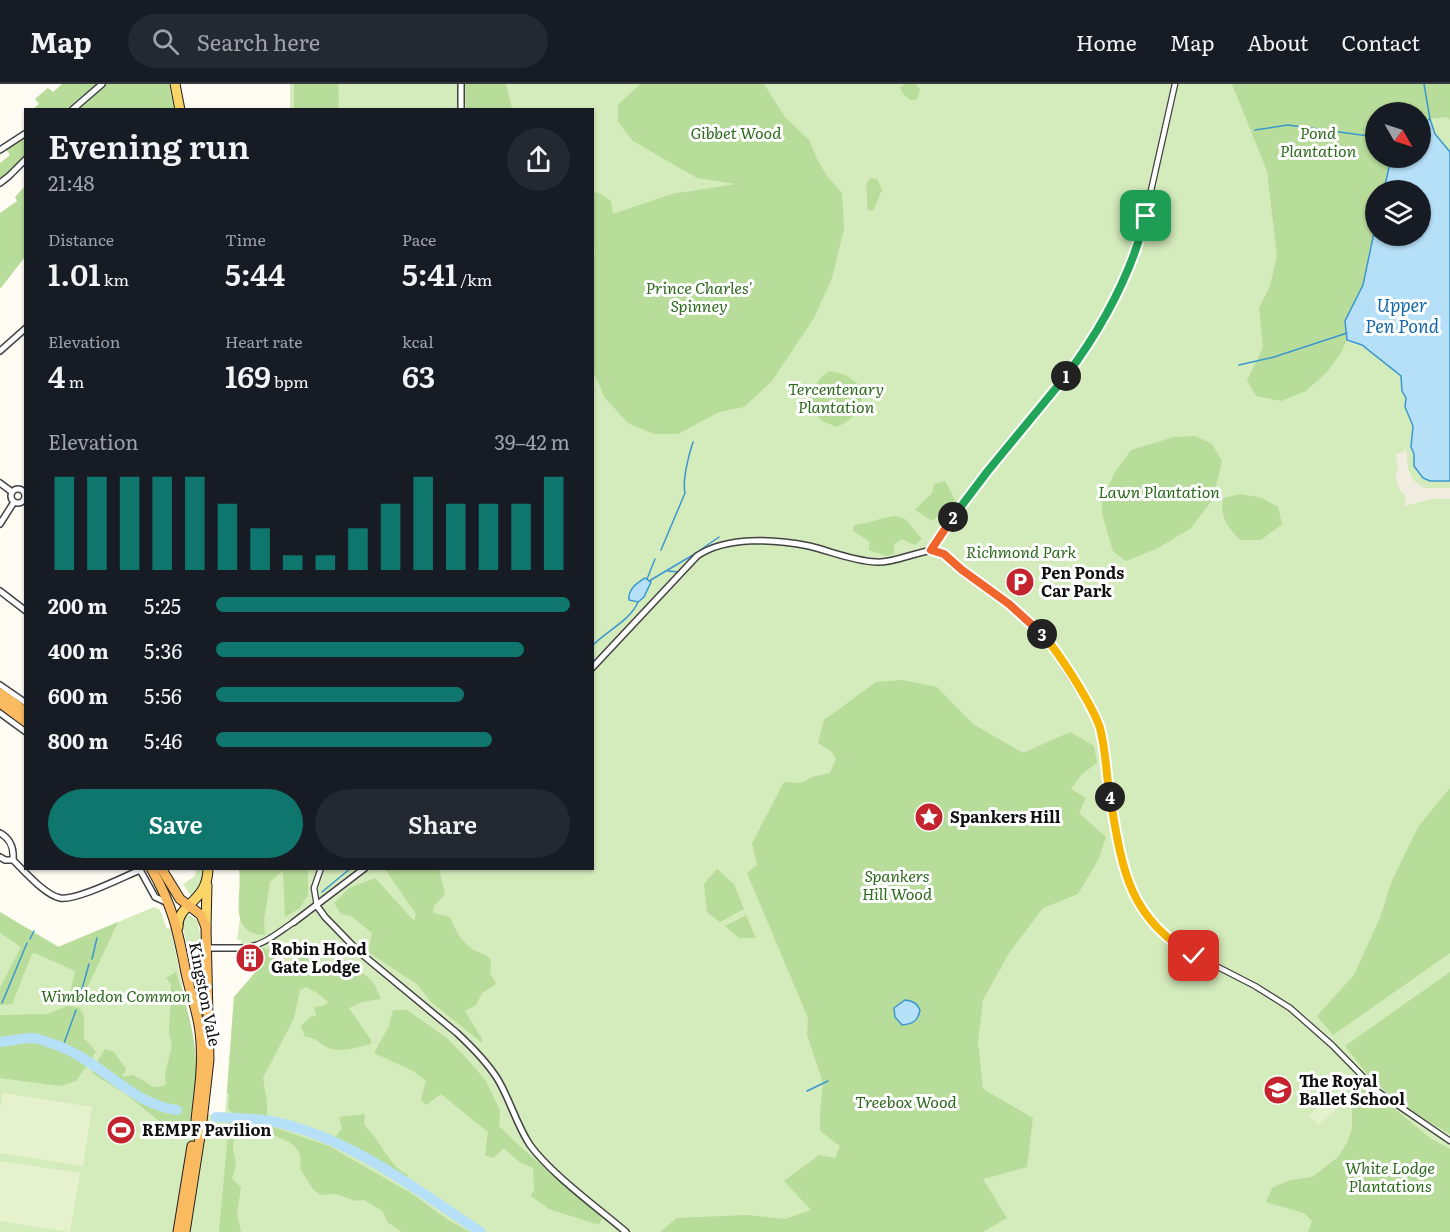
<!DOCTYPE html>
<html lang="en">
<head>
<meta charset="utf-8">
<style>
  body { margin:0; font-family:Literata,serif; background:#242831; color:#f1f3f6; height:100vh; display:flex; flex-direction:column; font-size:22px; white-space:nowrap }
  * { box-sizing:border-box; margin:0 }
  p { font-size:20px; color:#9ea1a6 }
  .icon { flex:none; width:33px; height:33px; fill:none; stroke:currentColor; stroke-width:2; stroke-linecap:round; stroke-linejoin:round }
  .map { position:relative; flex:1; overflow:hidden }
  .details { position:absolute; left:24px; top:24px; width:570px; height:762px; display:flex; flex-direction:column; background:#171b24; border-radius:0px; box-shadow:0 2px 4px #0004 }
  .details>* { flex:none }
  .needle { width:39px; rotate:129deg }
  .controls { position:absolute; left:1365px; top:18px; display:grid; gap:12px }
  .controls a { display:grid; place-items:center; width:66px; height:66px; border-radius:50%; background:#171b24; box-shadow:0 2px 4px #0004; font-size:30px }
  .pin { position:absolute; display:grid; place-items:center; width:51px; height:51px; color:#fff; margin:-26px; border-radius:12px; box-shadow:0 3px 9px #0006 }
  .km { position:absolute; width:30px; height:30px; margin:-15px; border-radius:50%; background:#222; color:#fff; font-size:16px; line-height:30px; text-align:center }
  .round { display:grid; place-items:center; flex:none; width:63px; height:63px; border-radius:32px; background:#242831 }
  .headline { display:flex; align-items:center; justify-content:space-between; height:102px; padding:0 24px }
  h1 { font-size:33px; font-weight:600; line-height:45px }
  .stats { display:grid; grid-template-columns:repeat(3,1fr); gap:9px; height:102px; padding:6px 24px }
  .stats div { display:grid; align-content:center }
  .stats b { font-size:30px; font-weight:600 }
  .stats small { font-size:16px; font-weight:400 }
  .stats p { font-size:16px }
  .chart { height:168px; padding:12px 24px }
  .chart p { display:flex; justify-content:space-between }
  .chart svg { width:100%; height:108px; margin-top:6px; stroke:#0f766e; stroke-width:6 }
  .action { display:flex; gap:12px; margin-top:auto; padding:12px 24px }
  .action a { flex:1; height:69px; border-radius:36px; background:#0f766e; color:#fff; font-size:24px; font-weight:600; line-height:69px; text-align:center }
  .action a+a { background:#242831; color:#f1f3f6 }
  ul { padding:0 24px; list-style:none; font-size:20px }
  li { display:grid; grid-template-columns:96px 72px 1fr; align-items:center; height:45px }
  li i { height:15px; border-radius:8px; background:#0f766e }
  header { display:flex; align-items:center; gap:36px; box-sizing:border-box; height:84px; padding:0 30px; background:#171b24; border-bottom:2px solid #363941 }
  header strong { font-size:28px }
  nav { display:flex; gap:33px; margin-inline-start:auto; font-size:21px }
  .search { width:420px; height:54px; background:#242831; display:flex; align-items:center; gap:15px; box-sizing:border-box; padding:0 21px; border-radius:33px; color:#9ea1a6; font-size:22px }
  .map>svg:first-child { display:block }
  .green { fill:#d4ebbb; fill-rule:evenodd }
  .forest { fill:#b8dc9a }
  .pitch { fill:#e6f2cd }
  .plaza { fill:#f1ece0 }
  .water { fill:#b6e0f8; stroke:#3b97d0; stroke-width:1.5 }
  .lines { fill:none; stroke-linecap:round; stroke-linejoin:round }
  .stream { stroke:#3b97d0; stroke-width:1.5 }
  .river { stroke:#b6e0f8; stroke-width:10 }
  .pedestrian-casing { stroke:#434343; stroke-width:7 }
  .minor-casing { stroke:#434343; stroke-width:8 }
  .primary-casing { stroke:#212121; stroke-width:11 }
  .trunk-casing { stroke:#212121; stroke-width:11 }
  .pedestrian { stroke:#fff; stroke-width:4.5 }
  .minor { stroke:#fff; stroke-width:5 }
  .primary { stroke:#fbd567; stroke-width:9 }
  .trunk { stroke:#f9ba60; stroke-width:9 }
  .split-1-casing { stroke:#fff; stroke-width:12 }
  .split-2-casing { stroke:#fff; stroke-width:12 }
  .split-3-casing { stroke:#fff; stroke-width:12 }
  .split-4-casing { stroke:#fff; stroke-width:12 }
  .split-5-casing { stroke:#fff; stroke-width:12 }
  .split-1 { stroke:#22a559; stroke-width:8 }
  .split-2 { stroke:#22a559; stroke-width:8 }
  .split-3 { stroke:#f0652b; stroke-width:8 }
  .split-4 { stroke:#f5b400; stroke-width:8 }
  .split-5 { stroke:#f5b400; stroke-width:8 }
  .labels { text-anchor:middle; stroke-width:6; stroke-linejoin:round; paint-order:stroke }
  .park-label { font-size:16px; font-style:italic; fill:#2e6a1e; stroke:#fff }
  .poi-label { font-size:16px; font-weight:bold; fill:#101010; stroke:#fff; text-anchor:start }
  .street-label { font-size:16px; fill:#101010; stroke:#fff }
  .water-label { font-size:18px; font-style:italic; fill:#1568a6; stroke:#fff }
</style>
</head>
<body>
<header>
<strong>Map</strong>
<div class="search"><svg class="icon" aria-label="search" viewBox="0 0 24 24"><circle cx="10" cy="10" r="6"/><path d="M15 15l6 6"/></svg>Search here</div>
<nav><a>Home</a><a>Map</a><a>About</a><a>Contact</a></nav>
</header>
<div class="map">
<svg width="1450" height="1148" viewBox="0 0 1450 1148">
  <rect width="100%" height="100%" fill="#fffcf3"/>
  <!-- green -->
  <g class="green">
    <path d="M290,0H1450V1148H0V828L59,863L154,823L160,826L167,845L171,844L195,968L191,1029L225,1032L234,913L256,887L257,868H240L241,856H237L247,785L592,784V26L290,25ZM1376,28H1420V74H1376ZM1376,106H1420V152H1376Z"/>
    <polygon points="196,785 203,785 204,799 192,814 183,800 195,792"/>
    <polygon points="189,831 197,836 201,854 190,862 188,866 182,840 184,832"/>
  </g>
  <!-- forest -->
  <g class="forest">
    <polygon points="62,0 96,0 67,25 33,25 39,20 35,15 48,4 53,8"/>
    <polygon points="104,0 169,0 174,25 76,26"/>
    <polygon points="294,0 338,0 339,25 294,25"/>
    <polygon points="465,0 506,0 512,25 466,25"/>
    <polygon points="640,0 764,0 785,33 809,56 818,77 827,92 842,109 844,145 832,194 814,234 772,297 744,323 719,328 678,350 654,350 628,339 605,314 593,287 593,186 595,163 592,162 593,109 597,108 611,117 613,130 672,110 736,100 697,94 633,57 618,38 618,21"/>
    <polygon points="905,0 916,0 920,6 917,15 911,16 904,11 900,3"/>
    <polygon points="1232,0 1450,0 1450,36 1447,33 1430,35 1421,41 1420,28 1376,28 1376,74 1391,74 1384,106 1376,106 1375,144 1363,201 1345,237 1347,256 1342,267 1327,288 1306,307 1281,317 1256,312 1247,296 1263,264 1259,224 1270,202 1277,172 1267,87"/>
    <polygon points="25,52 25,72 0,97 0,79 10,71 6,65"/>
    <path d="M870,94L877,95L882,106L873,127L868,126C866,118 868,110 866,101Z"/>
    <polygon points="25,102 25,173 0,205 0,129 17,117 15,113"/>
    <path d="M830,287L846,291L862,303C864,323 855,334 837,343L824,338L811,327C809,311 815,295 830,287Z"/>
    <polygon points="1195,352 1212,360 1222,377 1213,415 1191,444 1158,464 1126,477 1113,467 1102,430 1102,417 1115,388 1131,366 1174,353"/>
    <polygon points="945,397 957,420 953,428 939,431 933,437 915,426 932,409 934,400"/>
    <path d="M1241,410L1262,414L1278,423L1282,440L1261,456H1240C1227,442 1220,434 1223,414Z"/>
    <path d="M896,432L905,435L922,455L915,461L902,455L894,460V470L886,472L869,466V457L853,447L854,441C869,440 881,433 896,432Z"/>
    <polygon points="903,596 937,603 973,640 1023,669 1070,648 1094,662 1097,679 1082,690 1071,705 1086,714 1079,729 1106,753 1098,776 1078,810 1043,824 1009,869 983,916 978,958 983,1005 1033,1034 1027,1083 983,1095 1007,1134 983,1148 660,1148 677,1134 747,1131 785,1135 811,1126 784,1097 819,1071 835,1074 840,1062 820,1047 820,1029 823,999 807,951 808,934 747,789 757,781 752,759 784,698 801,699 812,693 830,689 836,675 832,668 818,659 824,636 876,598"/>
    <polygon points="1450,704 1450,869 1333,951 1317,932 1354,891 1380,834 1391,799 1418,743"/>
    <path d="M239,785H308V811L300,824L285,833L283,787L270,798L264,836L265,851C226,850 243,811 239,785Z"/>
    <path d="M385,785H439L445,810L434,822L433,829L450,833C455,846 461,858 474,866C480,869 486,870 491,876L490,889L496,900L482,909L476,921L465,927L482,955V959L430,917L418,901L368,868L372,849L351,832L341,830L334,819L349,804L375,794L414,837L416,830Z"/>
    <polygon points="717,785 734,800 744,825 720,838 707,828 704,800"/>
    <polygon points="0,828 58,863 118,838 82,915 69,914 75,887 35,869 32,870 12,920 0,921 0,904 21,863 0,849"/>
    <polygon points="746,831 756,854 739,854 725,842"/>
    <path d="M288,859L326,890H331L339,882C363,888 372,890 381,915L362,918L349,924L371,956V960C358,963 339,970 327,963C318,959 316,953 305,953L301,942L310,933L316,932L314,923L323,922L328,918L317,909L306,903L300,906L294,934L263,994L267,1019V1032L234,1031L228,1025L229,1011L227,1008L234,913L256,888L257,868L263,864C281,869 283,883 302,886L301,881L284,864L283,860Z"/>
    <path d="M176,888C186,920 197,954 196,988C195,1008 191,1028 189,1048L160,1038L126,1010L93,990L92,987L105,965L114,968L126,985L122,993L133,991L154,1003L164,1002L166,999L165,991L172,961L169,950L171,900L166,894Z"/>
    <polygon points="1450,888 1450,1050 1408,1026 1371,995 1345,962"/>
    <polygon points="67,922 80,924 84,933 84,954 96,968 76,997 60,1002 0,994 0,931 48,930"/>
    <polygon points="393,926 407,926 448,955 468,976 486,997 500,1026 499,1042 524,1066 602,1134 599,1141 549,1125 531,1112 534,1105 533,1084 518,1077 504,1064 493,1074 485,1071 488,1048 441,1010 426,1021 421,1016 426,997 413,987 374,969 389,942"/>
    <polygon points="1354,991 1430,1054 1450,1065 1450,1148 1308,1148 1312,1137 1304,1129 1266,1118 1272,1104 1290,1096 1312,1093 1338,1073 1347,1059 1352,1044 1352,1026 1347,996"/>
    <path d="M365,1030L364,1041C382,1058 387,1080 408,1091L406,1096L372,1074L334,1056L342,1044L339,1033Z"/>
    <polygon points="229,1039 235,1040 233,1064 236,1081 232,1095 241,1103 237,1131 241,1148 219,1148"/>
    <path d="M263,1042H270L329,1062L414,1111L448,1136L470,1148H402L387,1138L383,1127L364,1116L356,1117L336,1110L320,1111L312,1104L300,1084C305,1061 285,1055 266,1049Z"/>
  </g>
  <!-- pitch -->
  <g class="pitch">
    <polygon points="3,1009 92,1023 83,1082 0,1069 0,1024"/>
    <polygon points="1334,1010 1342,1020 1318,1041 1309,1031"/>
    <polygon points="0,1077 80,1089 70,1148 0,1137"/>
  </g>
  <!-- plaza -->
  <polygon class="plaza" points="1406,364 1408,385 1413,396 1424,404 1450,404 1450,415 1432,415 1405,422 1405,411 1400,407 1395,392 1398,385 1396,370 1404,368"/>
  <!-- water -->
  <g class="water">
    <polygon points="1430,35 1435,50 1450,68 1450,397 1430,397 1423,394 1414,382 1414,370 1411,363 1413,342 1405,323 1406,314 1402,307 1401,292 1362,261 1347,256 1345,237 1363,201 1375,144 1376,152 1420,152 1420,106 1384,106 1391,74 1420,74 1421,41"/>
    <path d="M645,494L651,498L644,513L638,518L629,516C628,505 636,500 645,494Z"/>
    <path d="M905,916C913,917 917,919 920,926C918,937 913,940 902,941L895,933L894,924Z"/>
  </g>
  <g class="lines">
    <!-- stream -->
    <g class="stream">
      <polyline points="1424,0 1430,35"/>
      <polyline points="1255,46 1288,41 1376,53"/>
      <polyline points="1239,281 1274,273 1347,249"/>
      <path d="M661,466L685,409C682,396 689,370 693,358"/>
      <polyline points="668,487 679,488"/>
      <polyline points="647,495 655,475"/>
      <polyline points="649,497 693,471 719,453"/>
      <path d="M592,562C606,547 630,537 638,518"/>
      <polyline points="322,808 351,784"/>
      <polyline points="30,855 34,847"/>
      <polyline points="92,875 97,854"/>
      <polyline points="80,912 89,880"/>
      <polyline points="2,919 27,859"/>
      <polyline points="63,962 76,926"/>
      <polyline points="807,1007 828,997"/>
    </g>
    <!-- river -->
    <g class="river">
      <path d="M0,958C10,957 22,954 32,954C38,954 45,957 50,959C97,972 129,1020 177,1026"/>
      <path d="M216,1033C234,1034 253,1034 271,1037C350,1053 415,1105 481,1148"/>
    </g>
    <!-- pedestrian casing -->
    <g class="pedestrian-casing">
      <g id="pedestrian">
        <polyline points="931,466 987,388 1069,289 1089,260 1116,213 1141,151 1175,0"/>
        <polyline points="1014,525 1046,555 1096,634 1103,660 1114,739 1123,781 1130,804 1149,835 1177,862 1255,902 1290,924 1332,961 1377,1007 1450,1057"/>
        <polyline points="317,822 314,804 321,784"/>
        <path d="M240,864C261,864 277,849 294,838"/>
      </g>
    </g>
    <!-- minor casing -->
    <g class="minor-casing">
      <g id="minor">
        <polyline points="461,0 461,26"/>
        <polyline points="72,26 102,0"/>
        <polyline points="0,66 26,49"/>
        <polyline points="0,99 9,92 26,75"/>
        <polyline points="0,267 26,244"/>
        <polyline points="0,399 12,408"/>
        <circle cx="18" cy="412" r="7"/>
        <polyline points="0,440 14,418"/>
        <polyline points="0,507 26,527"/>
        <path d="M592,584L697,472C726,452 775,455 809,462C830,467 853,477 876,478C894,480 926,463 938,467C946,469 953,478 959,484C976,499 998,509 1014,525"/>
        <polyline points="0,601 26,619"/>
        <polyline points="0,629 26,648"/>
        <path d="M0,749C11,755 14,764 13,776H5L0,773"/>
        <path d="M13,776C24,787 45,811 60,814C76,817 123,793 140,786"/>
        <polyline points="139,784 155,813 168,819"/>
        <path d="M317,822L325,833L358,867L457,949C472,963 486,977 497,994C510,1015 516,1040 530,1061C551,1090 598,1124 626,1148"/>
        <polyline points="294,838 365,784"/>
        <polyline points="206,864 240,864"/>
      </g>
    </g>
    <!-- primary casing -->
    <g class="primary-casing">
      <g id="primary">
        <polyline points="175,0 180,26"/>
        <path d="M178,843C177,819 208,819 208,784"/>
        <polyline points="206,843 207,801"/>
      </g>
    </g>
    <!-- trunk casing -->
    <g class="trunk-casing">
      <g id="trunk">
        <polyline points="0,609 26,628"/>
        <polyline points="0,619 26,638"/>
        <path d="M151,784C173,822 178,847 186,889C190,909 198,928 200,948C204,978 199,1007 196,1036"/>
        <polyline points="161,784 180,815 201,831 206,843 209,976 201,1046 185,1148"/>
        <polyline points="178,1148 192,1062"/>
      </g>
    </g>
    <!-- pedestrian -->
    <use href="#pedestrian" class="pedestrian"/>
    <!-- minor -->
    <use href="#minor" class="minor"/>
    <!-- primary -->
    <use href="#primary" class="primary"/>
    <!-- trunk -->
    <use href="#trunk" class="trunk"/>
  </g>
  <g class="lines">
    <!-- split-1 casing -->
    <g class="split-1-casing">
      <path id="split-1" d="M1066,292C1102,244 1131,191 1146,132"/>
    </g>
    <!-- split-2 casing -->
    <g class="split-2-casing">
      <polyline id="split-2" points="953,433 987,388 1066,292"/>
    </g>
    <!-- split-3 casing -->
    <g class="split-3-casing">
      <polyline id="split-3" points="953,433 931,466 944,470 962,486 1009,520 1042,550"/>
    </g>
    <!-- split-4 casing -->
    <g class="split-4-casing">
      <path id="split-4" d="M1042,550C1058,567 1093,622 1100,644C1106,666 1106,691 1110,713"/>
    </g>
    <!-- split-5 casing -->
    <g class="split-5-casing">
      <path id="split-5" d="M1110,713C1122,783 1127,833 1194,872"/>
    </g>
    <!-- split-1 -->
    <use href="#split-1" class="split-1"/>
    <!-- split-2 -->
    <use href="#split-2" class="split-2"/>
    <!-- split-3 -->
    <use href="#split-3" class="split-3"/>
    <!-- split-4 -->
    <use href="#split-4" class="split-4"/>
    <!-- split-5 -->
    <use href="#split-5" class="split-5"/>
  </g>
  <!-- icons -->
  <defs>
    <g id="parking-disc" transform="scale(1.5)"><circle r="9.5" fill="#c4242d" stroke="#fff"/><path d="M-3.5-5.5H1a3.5 3.5 0 0 1 0 7H-1V5.5H-3.5ZM-1-3.4V-.6H.8a1.4 1.4 0 0 0 0-2.8Z" fill="#fff"/></g>
    <g id="sight-disc" transform="scale(1.5)"><circle r="9.5" fill="#c4242d" stroke="#fff"/><path d="M0-6L1.8-2.2L6-1.7L2.9 1.2L3.7 5.4L0 3.3L-3.7 5.4L-2.9 1.2L-6-1.7L-1.8-2.2Z" fill="#fff"/></g>
    <g id="building-disc" transform="scale(1.5)"><circle r="9.5" fill="#c4242d" stroke="#fff"/><path d="M-4-6H4V6H1V3H-1V6H-4ZM-2.5-4.3h1.7v1.8h-1.7ZM.8-4.3h1.7v1.8H.8ZM-2.5-1h1.7V.8h-1.7ZM.8-1h1.7V.8H.8Z" fill="#fff"/></g>
    <g id="school-disc" transform="scale(1.5)"><circle r="9.5" fill="#c4242d" stroke="#fff"/><path d="M0-5L7-2L0 1L-7-2ZM-4 1L0 2.5L4 1V4Q0 6-4 4Z" fill="#fff"/></g>
    <g id="stadium-disc" transform="scale(1.5)"><circle r="9.5" fill="#c4242d" stroke="#fff"/><path d="M0-5a6.5 5 0 1 0 0 10a6.5 5 0 1 0 0-10ZM-3.5-1.8h7v3.6h-7Z" fill="#fff"/></g>
  </defs>
  <g fill-rule="evenodd">
    <use href="#parking-disc" x="1020" y="498"/>
    <use href="#sight-disc" x="929" y="733"/>
    <use href="#building-disc" x="250" y="874"/>
    <use href="#school-disc" x="1278" y="1006"/>
    <use href="#stadium-disc" x="121" y="1046"/>
  </g>
  <g class="labels">
    <!-- park labels -->
    <g class="park-label">
      <text x="736" y="55">Gibbet Wood</text>
      <text x="1318" y="55">Pond<tspan x="1318" dy="18">Plantation</tspan></text>
      <text x="699" y="210">Prince Charles'<tspan x="699" dy="18">Spinney</tspan></text>
      <text x="836" y="311">Tercentenary<tspan x="836" dy="18">Plantation</tspan></text>
      <text x="1159" y="414">Lawn Plantation</text>
      <text x="1021" y="474">Richmond Park</text>
      <text x="897" y="798">Spankers<tspan x="897" dy="18">Hill Wood</tspan></text>
      <text x="116" y="918">Wimbledon Common</text>
      <text x="906" y="1024">Treebox Wood</text>
      <text x="1390" y="1090">White Lodge<tspan x="1390" dy="18">Plantations</tspan></text>
    </g>
    <!-- poi labels -->
    <g class="poi-label">
      <text x="1041" y="495">Pen Ponds<tspan x="1041" dy="18">Car Park</tspan></text>
      <text x="950" y="739">Spankers Hill</text>
      <text x="271" y="871">Robin Hood<tspan x="271" dy="18">Gate Lodge</tspan></text>
      <text x="1299" y="1003">The Royal<tspan x="1299" dy="18">Ballet School</tspan></text>
      <text x="142" y="1052">REMPF Pavilion</text>
    </g>
    <!-- street labels -->
    <g class="street-label">
      <text transform="translate(205 910) rotate(79)" y="6">Kingston Vale</text>
    </g>
    <!-- water labels -->
    <g class="water-label">
      <text x="1402" y="228">Upper<tspan x="1402" dy="21">Pen Pond</tspan></text>
    </g>
  </g>
</svg>
<div class="controls">
<a><svg class="needle" viewBox="-14 -14 28 28"><path d="M0-13l5 13h-10z" fill="#e53935"/><path d="M0 13l5-13h-10z" fill="#9ea1a6"/></svg></a>
<a><svg class="icon" aria-label="layers" viewBox="0 0 24 24"><path d="M12 4l9 5-9 5-9-5zM3 14l9 5 9-5"/></svg></a>
</div>
<div class="pin" style="left:1146px;top:132px;background:#1e9e55"><svg class="icon" aria-label="arrive" viewBox="0 0 24 24"><path d="M6 21V4h12l-3 4 3 4H6"/></svg></div>
<div class="pin" style="left:1194px;top:872px;background:#d93025"><svg class="icon" aria-label="check" viewBox="0 0 24 24"><path d="M5 12l5 5 9-10"/></svg></div>
<b class="km" style="left:1066px;top:292px">1</b>
<b class="km" style="left:953px;top:433px">2</b>
<b class="km" style="left:1042px;top:550px">3</b>
<b class="km" style="left:1110px;top:713px">4</b>
<section class="details">
<div class="headline"><div><h1>Evening run</h1><p>21:48</p></div><a class="round"><svg class="icon" aria-label="share" viewBox="0 0 24 24"><path d="M12 15V3M7 8l5-5 5 5M5 13v7h14v-7"/></svg></a></div>
<div class="stats">
<div><p>Distance</p><b>1.01<small> km</small></b></div>
<div><p>Time</p><b>5:44</b></div>
<div><p>Pace</p><b>5:41<small> /km</small></b></div>
</div>
<div class="stats">
<div><p>Elevation</p><b>4<small> m</small></b></div>
<div><p>Heart rate</p><b>169<small> bpm</small></b></div>
<div><p>kcal</p><b>63</b></div>
</div>
<div class="chart"><p><span>Elevation</span>39–42 m</p>
<svg viewBox="0 0 160 44" preserveAspectRatio="none"><path d="M5 44V6M15 44V6M25 44V6M35 44V6M45 44V6M55 44V17M65 44V27M75 44V38M85 44V38M95 44V27M105 44V17M115 44V6M125 44V17M135 44V17M145 44V17M155 44V6"/></svg>
</div>
<ul>
<li><b>200 m</b>5:25<i style="width:100%"></i></li>
<li><b>400 m</b>5:36<i style="width:87%"></i></li>
<li><b>600 m</b>5:56<i style="width:70%"></i></li>
<li><b>800 m</b>5:46<i style="width:78%"></i></li>
</ul>
<div class="action"><a>Save</a><a>Share</a></div>
</section>
</div>
</body>
</html>
